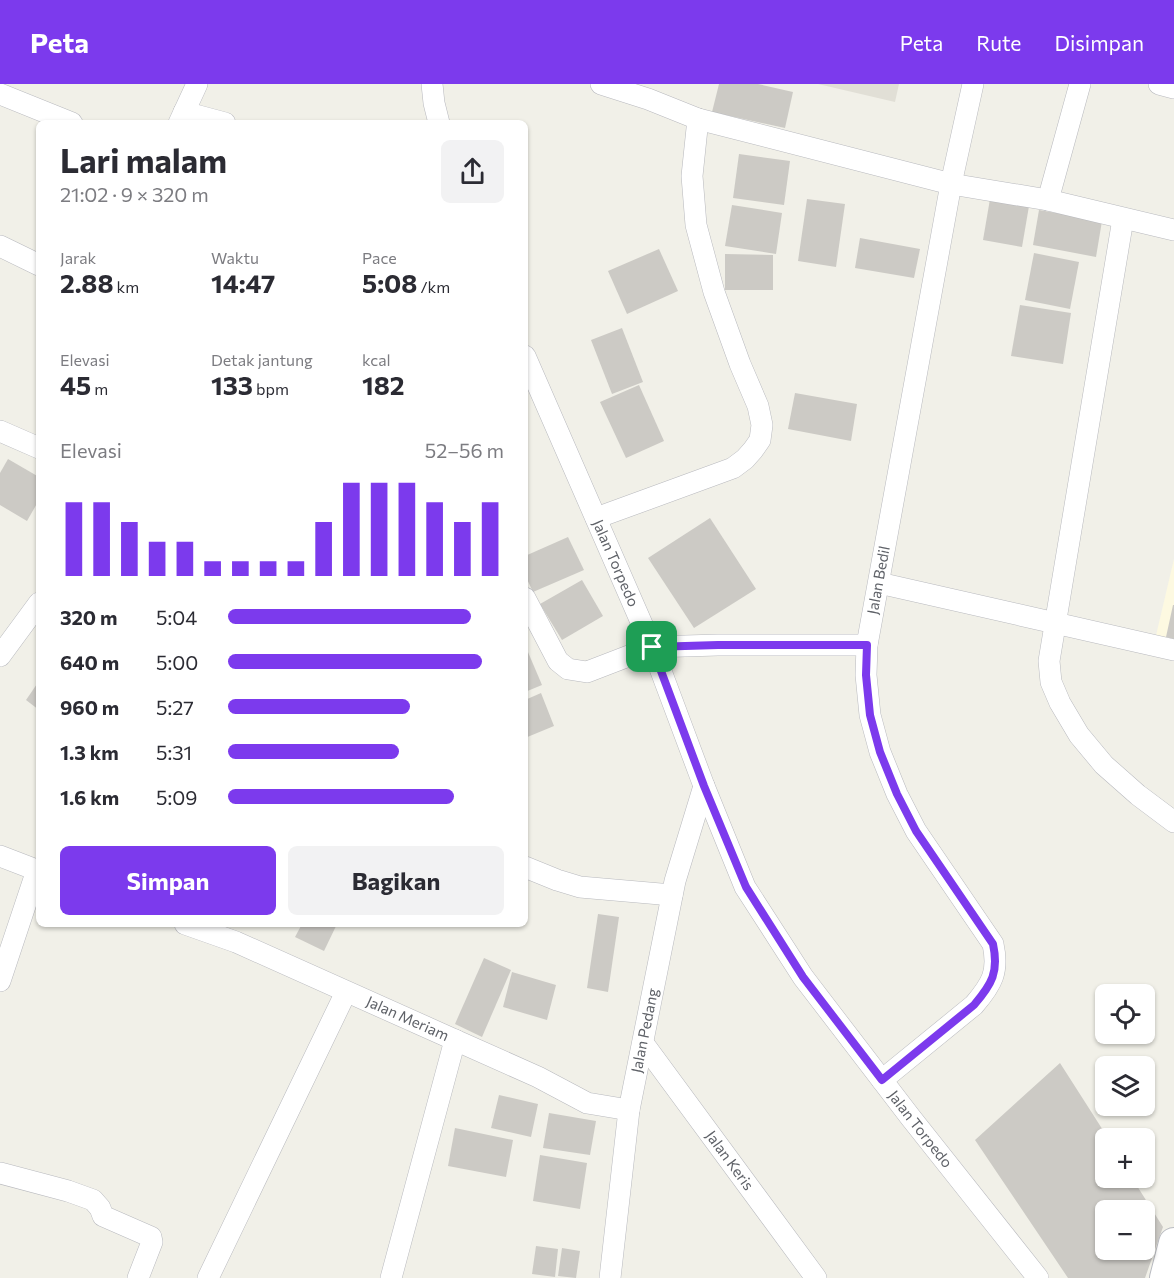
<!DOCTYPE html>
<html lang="id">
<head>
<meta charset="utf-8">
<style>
  body { margin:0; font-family:Commissioner,sans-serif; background:#f2f2f3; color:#2b2b33; height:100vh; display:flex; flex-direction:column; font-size:22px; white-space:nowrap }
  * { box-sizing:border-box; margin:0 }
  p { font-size:20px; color:#7c7c81 }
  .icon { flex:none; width:33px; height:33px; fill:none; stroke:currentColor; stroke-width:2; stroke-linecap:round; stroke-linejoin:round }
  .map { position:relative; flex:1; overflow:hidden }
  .details { position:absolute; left:36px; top:36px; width:492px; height:807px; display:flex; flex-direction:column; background:#fff; border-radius:9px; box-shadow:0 2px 4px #0004 }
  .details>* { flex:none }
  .tools { position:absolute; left:1095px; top:900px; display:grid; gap:12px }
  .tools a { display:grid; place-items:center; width:60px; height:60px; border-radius:9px; background:#fff; box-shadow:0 2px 4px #0004; font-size:30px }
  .pin { position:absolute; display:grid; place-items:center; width:51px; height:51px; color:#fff; margin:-26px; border-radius:12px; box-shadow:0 3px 9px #0006 }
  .round { display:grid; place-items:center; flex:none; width:63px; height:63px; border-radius:9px; background:#f2f2f3 }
  .summary { display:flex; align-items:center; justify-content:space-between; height:102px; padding:0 24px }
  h1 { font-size:33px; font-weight:700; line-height:45px }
  .figures { display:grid; grid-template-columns:repeat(3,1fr); gap:9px; height:102px; padding:6px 24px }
  .figures div { display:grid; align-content:center }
  .figures b { font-size:26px; font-weight:700 }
  .figures small { font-size:16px; font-weight:400 }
  .figures p { font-size:16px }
  .chart { height:168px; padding:12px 24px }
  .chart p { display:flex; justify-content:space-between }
  .chart svg { width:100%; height:108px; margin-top:6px; stroke:#7c3aed; stroke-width:6 }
  .button { display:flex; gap:12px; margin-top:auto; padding:12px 24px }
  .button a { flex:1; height:69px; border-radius:9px; background:#7c3aed; color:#fff; font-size:24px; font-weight:700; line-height:69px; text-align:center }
  .button a+a { background:#f2f2f3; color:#2b2b33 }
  ul { padding:0 24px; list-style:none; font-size:20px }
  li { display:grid; grid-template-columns:96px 72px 1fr; align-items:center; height:45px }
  li i { height:15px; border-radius:8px; background:#7c3aed }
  header { display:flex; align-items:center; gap:36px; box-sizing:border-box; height:84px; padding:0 30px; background:#7c3aed; color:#fff }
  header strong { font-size:28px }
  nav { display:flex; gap:33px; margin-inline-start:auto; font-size:21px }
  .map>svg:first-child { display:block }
  .commercial { fill:#fdf9e1 }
  .education { fill:#e1dfd6 }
  .building { fill:#cccac5; fill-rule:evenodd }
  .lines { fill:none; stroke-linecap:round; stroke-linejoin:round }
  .street-casing { stroke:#b8b9be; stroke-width:22 }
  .secondary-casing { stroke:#b9bbc1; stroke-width:32 }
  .street { stroke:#fff; stroke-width:21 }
  .secondary { stroke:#fff; stroke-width:30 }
  .route-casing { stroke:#fff; stroke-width:12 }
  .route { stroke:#7c3aed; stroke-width:8 }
  .labels { text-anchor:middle; stroke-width:4.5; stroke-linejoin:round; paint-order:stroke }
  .street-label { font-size:15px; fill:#5f6268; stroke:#fff }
</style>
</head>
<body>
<header>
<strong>Peta</strong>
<nav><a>Peta</a><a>Rute</a><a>Disimpan</a></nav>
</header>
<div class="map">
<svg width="1174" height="1194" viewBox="0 0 1174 1194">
  <rect width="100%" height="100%" fill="#f1f0e8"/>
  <!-- commercial -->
  <polygon class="commercial" points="1174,475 1174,565 1154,560"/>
  <!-- education -->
  <polygon class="education" points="818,0 899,0 895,18"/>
  <!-- building -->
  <g class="building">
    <polygon points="719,0 758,0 793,8 785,44 712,28"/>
    <polygon points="739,70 790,77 784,121 733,114"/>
    <polygon points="807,115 845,120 836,183 798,177"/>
    <polygon points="990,115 1029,122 1022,163 983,156"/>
    <polygon points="732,121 782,129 776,170 725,162"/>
    <polygon points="1039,126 1102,137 1096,173 1033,161"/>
    <polygon points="860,154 920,165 914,194 855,184"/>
    <polygon points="659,165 678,207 627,230 608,187"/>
    <polygon points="1034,169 1079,178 1070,225 1025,216"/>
    <polygon points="725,170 773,171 773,206 725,206"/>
    <polygon points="1020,221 1071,229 1063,280 1011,272"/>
    <polygon points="622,244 643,298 612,310 591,256"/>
    <polygon points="639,301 664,357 626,374 600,318"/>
    <polygon points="795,309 857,320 851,357 788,345"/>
    <polygon points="8,375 39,393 39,416 27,437 0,421 0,389"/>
    <polygon points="710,434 756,505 694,544 648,474"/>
    <polygon points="568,453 584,486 533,508 525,491 525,472"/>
    <polygon points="582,496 603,532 562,556 540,520"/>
    <polygon points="1173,521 1174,521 1174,555 1166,553"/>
    <polygon points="525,561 542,601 525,608"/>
    <polygon points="39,597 39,626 26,616"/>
    <polygon points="541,609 554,642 525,654 525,616"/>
    <polygon points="598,830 619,833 608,908 587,904"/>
    <polygon points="302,840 337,840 324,867 295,853"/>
    <polygon points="484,874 511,886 482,953 455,940"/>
    <polygon points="512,888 556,901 547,936 503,923"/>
    <path d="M1060,979L1108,1054H1106V1094H1132L1163,1143L1145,1194H1068L975,1056ZM1106,1126H1144V1166H1106Z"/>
    <polygon points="499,1011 538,1020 531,1053 491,1044"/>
    <polygon points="549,1029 596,1037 590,1071 543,1064"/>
    <polygon points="455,1044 513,1056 506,1093 448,1082"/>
    <polygon points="540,1071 587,1079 580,1125 533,1117"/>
    <polygon points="536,1162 558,1165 555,1193 532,1190"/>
    <polygon points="562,1164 580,1167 576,1194 558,1192"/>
  </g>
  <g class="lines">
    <!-- street casing -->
    <g class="street-casing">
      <g id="street">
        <polyline points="432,0 434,19 439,39"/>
        <polyline points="601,0 648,15 698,35 951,100 1048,116 1174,146"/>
        <polyline points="1159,0 1174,4"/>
        <polyline points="0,10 72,39"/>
        <polyline points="184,28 225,39"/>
        <polyline points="179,39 197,0"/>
        <polyline points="1048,116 1080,0"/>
        <polyline points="1123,135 1049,577 1051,598 1060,619 1079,651 1104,681 1138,711 1174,738"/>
        <polyline points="0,162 39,181"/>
        <path id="s1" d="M525,272L652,563L704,702L745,803L803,893L911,1034L1038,1194"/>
        <polyline points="0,347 39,364"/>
        <polyline points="596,434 733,384 745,375 753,366 760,356 762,341 758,322 740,280 714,208 696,141 692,92 698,35"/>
        <polyline points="879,499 1174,566"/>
        <polyline points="525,514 558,577 568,585 587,588 652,563 718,561 867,561"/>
        <polyline points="0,572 39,519"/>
        <polyline points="0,772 39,787"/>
        <polyline points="525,783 557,796 580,803 672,811"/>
        <path id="s2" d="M185,840L236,858L455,956L538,993L587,1019L629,1026"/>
        <polyline points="0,897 37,786"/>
        <path id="s3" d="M643,959L816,1194"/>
        <path id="s4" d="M882,996L974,921C992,900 999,888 993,860L916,747L897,710L880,668L870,631L866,591L867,561L951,100L973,0"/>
        <polyline points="0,1089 68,1107 93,1116 100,1124 103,1132 151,1153 152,1158 138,1194"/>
        <polyline points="208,1194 346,908"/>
        <polyline points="391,1194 455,956"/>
        <path id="s5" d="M610,1194L629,1026L675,797L704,702"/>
      </g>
    </g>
    <!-- secondary casing -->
    <g class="secondary-casing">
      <polyline id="secondary" points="1165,1194 1174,1159"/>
    </g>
    <!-- street -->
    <use href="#street" class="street"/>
    <!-- secondary -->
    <use href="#secondary" class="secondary"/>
  </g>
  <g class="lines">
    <!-- route casing -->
    <g class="route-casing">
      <path id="route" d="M718,561H867L866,591L870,631L880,668L897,710L916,747L993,860C999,888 992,900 974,921L882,996L803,893L746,803L704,702L652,563Z"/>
    </g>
    <!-- route -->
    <use href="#route" class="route"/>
  </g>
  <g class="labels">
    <!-- street labels -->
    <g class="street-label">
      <text dy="5" stroke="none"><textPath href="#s1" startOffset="226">Jalan Torpedo</textPath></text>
      <text dy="5" stroke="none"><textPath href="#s4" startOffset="584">Jalan Bedil</textPath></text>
      <text dy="5" stroke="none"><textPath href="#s2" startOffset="242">Jalan Meriam</textPath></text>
      <text dy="5" stroke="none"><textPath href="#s5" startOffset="250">Jalan Pedang</textPath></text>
      <text dy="5" stroke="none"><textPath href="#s1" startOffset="874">Jalan Torpedo</textPath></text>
      <text dy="5" stroke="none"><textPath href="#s3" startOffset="146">Jalan Keris</textPath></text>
    </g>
  </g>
</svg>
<div class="tools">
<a><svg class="icon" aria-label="locate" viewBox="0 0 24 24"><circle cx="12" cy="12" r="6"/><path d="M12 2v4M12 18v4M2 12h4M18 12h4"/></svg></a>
<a><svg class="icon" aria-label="layers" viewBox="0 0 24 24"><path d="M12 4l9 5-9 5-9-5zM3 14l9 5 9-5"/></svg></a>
<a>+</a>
<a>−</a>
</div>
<div class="pin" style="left:652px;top:563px;background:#1e9e55"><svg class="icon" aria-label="arrive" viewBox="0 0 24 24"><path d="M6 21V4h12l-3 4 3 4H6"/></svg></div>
<section class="details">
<div class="summary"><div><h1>Lari malam</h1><p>21:02 · 9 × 320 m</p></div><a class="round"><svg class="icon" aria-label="share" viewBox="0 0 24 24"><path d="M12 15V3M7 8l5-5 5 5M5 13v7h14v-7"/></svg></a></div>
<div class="figures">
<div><p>Jarak</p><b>2.88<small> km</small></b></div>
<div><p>Waktu</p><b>14:47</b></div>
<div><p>Pace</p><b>5:08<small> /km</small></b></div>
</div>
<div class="figures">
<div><p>Elevasi</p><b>45<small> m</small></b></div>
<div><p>Detak jantung</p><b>133<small> bpm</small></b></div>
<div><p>kcal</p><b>182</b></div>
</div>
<div class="chart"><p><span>Elevasi</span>52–56 m</p>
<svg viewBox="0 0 160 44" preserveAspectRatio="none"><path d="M5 44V14M15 44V14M25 44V22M35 44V30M45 44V30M55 44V38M65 44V38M75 44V38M85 44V38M95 44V22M105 44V6M115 44V6M125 44V6M135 44V14M145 44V22M155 44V14"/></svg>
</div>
<ul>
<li><b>320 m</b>5:04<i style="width:88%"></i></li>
<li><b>640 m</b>5:00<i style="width:92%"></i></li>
<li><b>960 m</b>5:27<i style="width:66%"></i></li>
<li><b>1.3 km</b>5:31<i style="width:62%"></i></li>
<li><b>1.6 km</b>5:09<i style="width:82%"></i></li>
</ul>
<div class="button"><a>Simpan</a><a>Bagikan</a></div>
</section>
</div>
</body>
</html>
